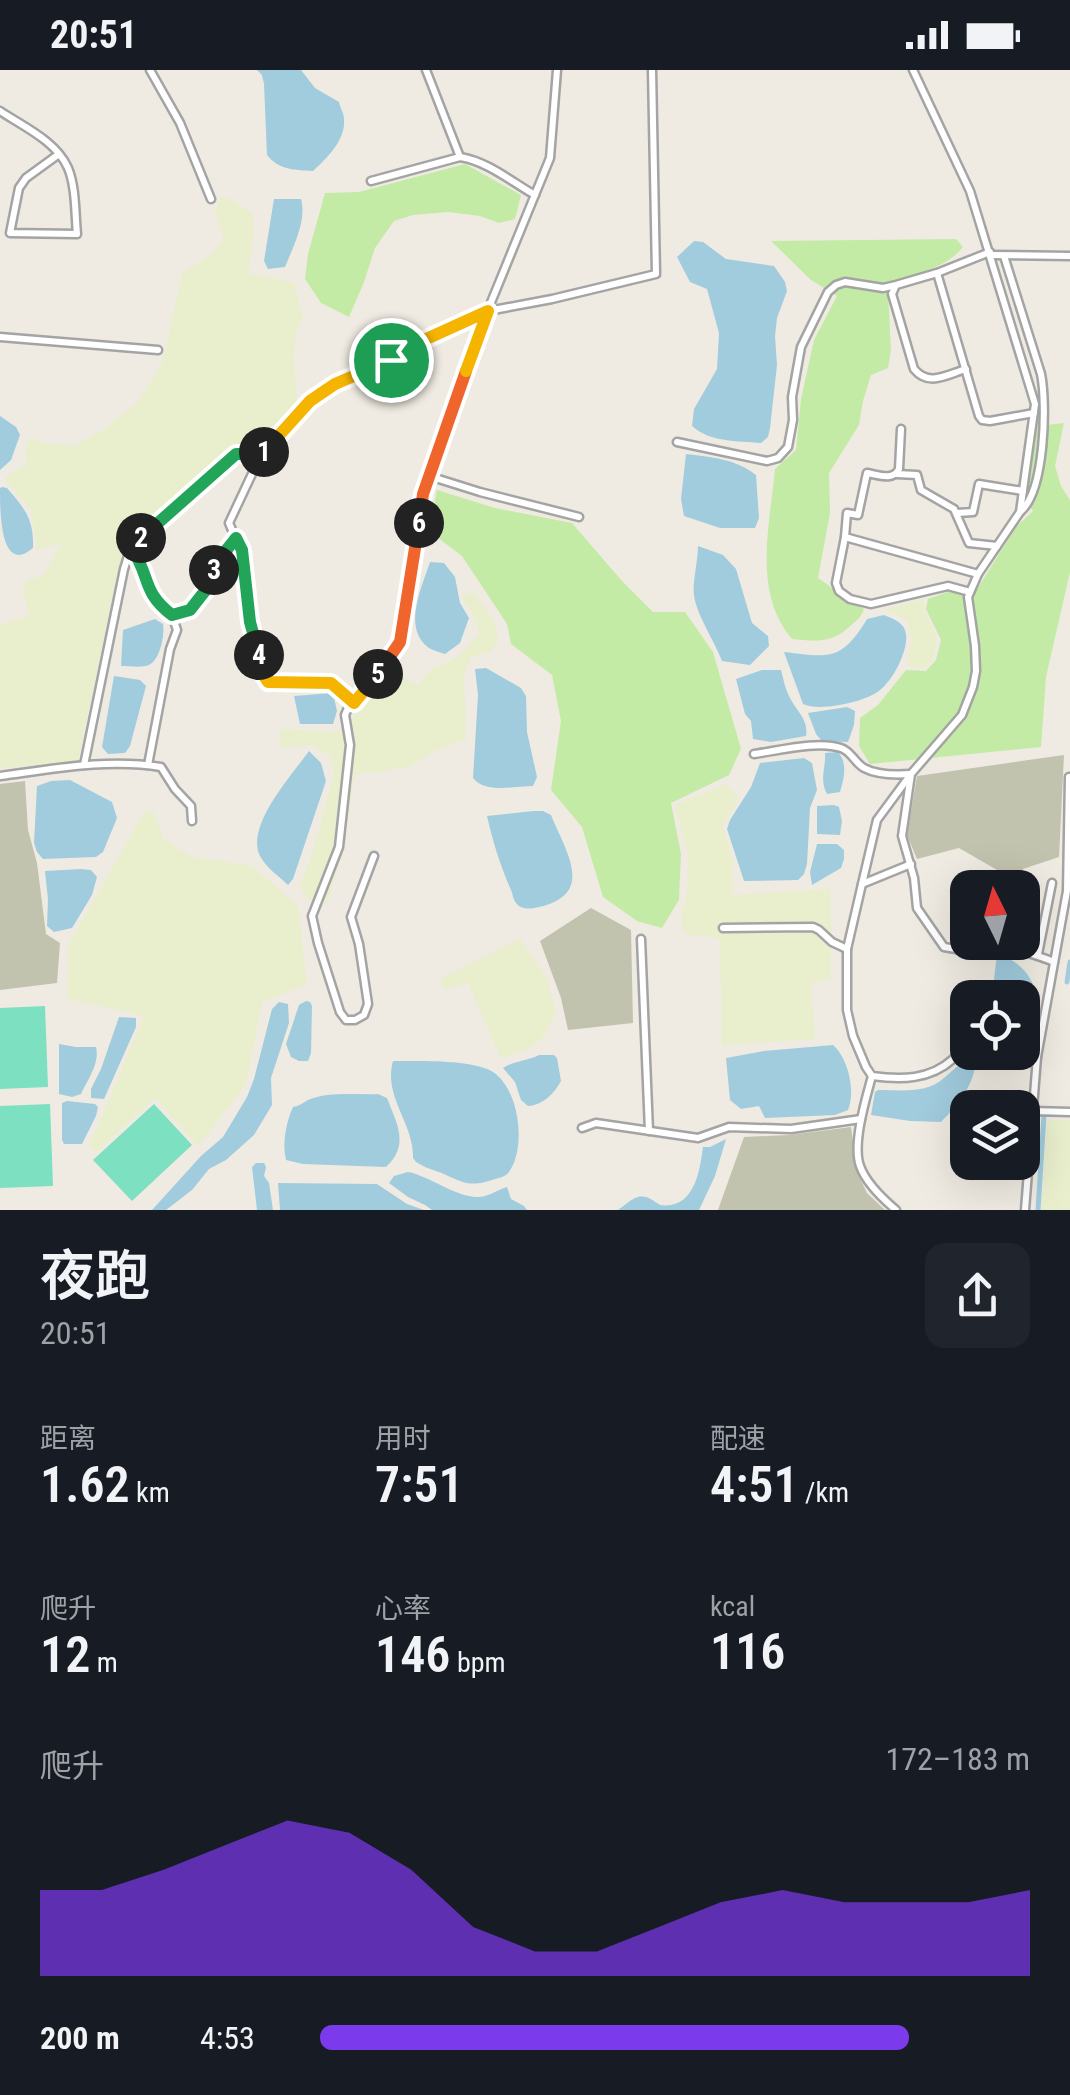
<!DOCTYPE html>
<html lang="zh">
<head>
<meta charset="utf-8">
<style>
  body { margin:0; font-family:"Roboto Condensed","Noto Sans SC",sans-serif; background:#20242c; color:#f1f3f6; height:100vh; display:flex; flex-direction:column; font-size:38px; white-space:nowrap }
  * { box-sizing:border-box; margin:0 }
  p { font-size:32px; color:#9ea1a6 }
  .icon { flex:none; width:55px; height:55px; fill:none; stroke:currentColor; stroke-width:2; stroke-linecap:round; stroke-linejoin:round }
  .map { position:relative; height:1140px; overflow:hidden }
  .side { display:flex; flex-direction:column; background:#171b24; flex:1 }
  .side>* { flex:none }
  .needle { width:65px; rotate:355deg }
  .fabs { position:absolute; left:950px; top:800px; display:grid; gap:20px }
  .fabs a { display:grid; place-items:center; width:90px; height:90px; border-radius:20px; background:#171b24; box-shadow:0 10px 40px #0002; font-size:50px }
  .pin { position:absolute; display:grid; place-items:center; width:85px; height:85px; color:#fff; margin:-42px; border:5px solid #fff; border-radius:50%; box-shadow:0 2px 10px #0007 }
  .km { position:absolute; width:50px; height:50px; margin:-25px; border-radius:50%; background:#222; color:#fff; font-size:28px; line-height:50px; text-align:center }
  .round { display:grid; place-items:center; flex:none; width:105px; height:105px; border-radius:20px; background:#20242c }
  .summary { display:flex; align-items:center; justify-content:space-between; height:170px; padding:0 40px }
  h1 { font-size:55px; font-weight:600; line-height:75px }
  .metrics { display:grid; grid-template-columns:repeat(3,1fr); gap:15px; height:170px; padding:10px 40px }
  .metrics div { display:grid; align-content:center }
  .metrics b { font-size:50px; font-weight:600 }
  .metrics small { font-size:28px; font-weight:400 }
  .metrics p { font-size:28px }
  .chart { height:280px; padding:20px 40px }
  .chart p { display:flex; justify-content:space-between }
  .chart svg { width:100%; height:180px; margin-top:10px; fill:#7c3aed; opacity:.7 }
  ul { padding:0 40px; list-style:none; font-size:32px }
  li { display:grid; grid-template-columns:160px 120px 1fr; align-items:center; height:75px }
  li i { height:25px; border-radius:12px; background:#7c3aed }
  .status { display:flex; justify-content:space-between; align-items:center; height:70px; padding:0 50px; background:#171b24; direction:ltr }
  .status svg { height:28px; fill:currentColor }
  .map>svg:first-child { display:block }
  .construction { fill:#c2c3ae }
  .farmland { fill:#e9eecd }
  .grass { fill:#c3eba6 }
  .pitch { fill:#7de0c1 }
  .water { fill:#a1ccde }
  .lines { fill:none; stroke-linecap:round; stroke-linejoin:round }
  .canal { stroke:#a1ccde; stroke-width:5 }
  .street-casing { stroke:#a4a4a4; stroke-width:11 }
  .street { stroke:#fff; stroke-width:6 }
  .split-1-casing { stroke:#fff; stroke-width:20 }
  .split-2-casing { stroke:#fff; stroke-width:20 }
  .split-3-casing { stroke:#fff; stroke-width:20 }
  .split-4-casing { stroke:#fff; stroke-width:20 }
  .split-5-casing { stroke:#fff; stroke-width:20 }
  .split-6-casing { stroke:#fff; stroke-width:20 }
  .split-7-casing { stroke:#fff; stroke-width:20 }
  .split-8-casing { stroke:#fff; stroke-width:20 }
  .split-1 { stroke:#f5b400; stroke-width:12 }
  .split-2 { stroke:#22a559; stroke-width:12 }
  .split-3 { stroke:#22a559; stroke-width:12 }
  .split-4 { stroke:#22a559; stroke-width:12 }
  .split-5 { stroke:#f5b400; stroke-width:12 }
  .split-6 { stroke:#f0652b; stroke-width:12 }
  .split-7 { stroke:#f0652b; stroke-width:12 }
  .split-8 { stroke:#f5b400; stroke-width:12 }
</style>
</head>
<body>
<div class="status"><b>20:51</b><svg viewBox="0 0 49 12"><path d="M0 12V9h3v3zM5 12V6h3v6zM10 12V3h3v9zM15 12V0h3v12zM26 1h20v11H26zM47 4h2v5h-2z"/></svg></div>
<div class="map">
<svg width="1070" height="1140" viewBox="0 0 1070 1140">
  <rect width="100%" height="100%" fill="#efebe2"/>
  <!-- construction -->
  <g class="construction">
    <polygon points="1064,685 1059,787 1023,799 1021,809 1008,812 997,800 959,778 917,789 907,765 917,706"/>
    <polygon points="25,711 28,760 37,793 46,864 60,873 57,913 0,920 0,714"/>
    <polygon points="591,838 631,860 633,953 568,960 561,928 540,871"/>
    <polygon points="851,1057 857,1102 867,1123 885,1140 718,1140 744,1067 789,1065"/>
  </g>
  <!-- farmland -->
  <g class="farmland">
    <polygon points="220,127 233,130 253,144 253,171 248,203 294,213 303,248 296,262 294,285 297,338 257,382 234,378 141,463 126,481 118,499 78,691 0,698 0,554 29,547 24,524 25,512 44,504 62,472 37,481 31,441 4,408 27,394 25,379 32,368 46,374 74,376 103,360 138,332 163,291 182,204 216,180 224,167 215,143"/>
    <polygon points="473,521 495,552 498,570 491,582 471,587 464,604 466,669 432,682 409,697 354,705 344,778 327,834 306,828 300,815 311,788 334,704 330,686 312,675 279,678 280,659 337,662 356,644 388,600 418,615 433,597 448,593 464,581 480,563 472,542 461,527"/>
    <polygon points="924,529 924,540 937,569 933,589 927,597 909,597 907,591 912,570 907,550 884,540"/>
    <polygon points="726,714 739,728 723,756 732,788 733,825 831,819 831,909 811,913 815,969 722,975 720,868 690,865 683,862 681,849 687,823 688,786 675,735"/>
    <polygon points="146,739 154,743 164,770 193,787 252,796 298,836 307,914 262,932 246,1014 198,1076 155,1028 96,1083 89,1076 144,946 67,929 69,874"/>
    <polygon points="520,869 546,906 556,944 543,967 530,978 501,989 468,913 444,920 440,909"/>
    <polygon points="1047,1050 1070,1050 1070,1140 1041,1140"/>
  </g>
  <!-- grass -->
  <g class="grass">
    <polygon points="465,94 521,125 515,149 499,153 480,146 448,142 413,145 394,151 375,178 364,212 349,247 321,233 305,209 308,184 325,123 359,122"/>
    <path d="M956,169L963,177C941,204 913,198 888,221L891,280L888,298L871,305L863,331L859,355L829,403L830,443L818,508L831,517L837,525L864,539C861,548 856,551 848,558C830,574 814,571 792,569C752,522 770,455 775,399L796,380L801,329L814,270L837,226L811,210L771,171Z"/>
    <polygon points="1064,353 1055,396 1061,416 1070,430 1070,502 1046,607 1041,677 870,694 859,676 860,648 878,635 906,600 926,601 936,590 941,570 926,539 928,529 948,522 974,524 1016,457 1033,441 1025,430 1037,356"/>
    <polygon points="437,420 495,438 572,453 622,511 653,542 685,542 713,582 741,679 729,705 671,733 681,784 679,830 662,858 637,851 603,827 582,757 551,720 561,651 552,605 511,574 507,554 462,486 429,461"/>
  </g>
  <!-- pitch -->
  <g class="pitch">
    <polygon points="45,936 48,1017 0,1019 0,938"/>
    <polygon points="50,1034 53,1116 0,1118 0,1036"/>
    <polygon points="154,1034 192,1075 132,1131 93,1090"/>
  </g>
  <!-- water -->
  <g class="water">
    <path d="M257,0H301L315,18L339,32C340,38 344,43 344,49C346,70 327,88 313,101C295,100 279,100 267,85L264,14L262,5Z"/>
    <path d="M274,129H301C307,151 293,177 285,197L268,199L264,191Z"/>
    <path d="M694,171L703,172L726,189L774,196L785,212L787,221L777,248L775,266L777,295L770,358L768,367L761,373C738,371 709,372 692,356L694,339L717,299L719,263L707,219L690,212L677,187Z"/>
    <polygon points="0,346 16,357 20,365 11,390 0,400"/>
    <path d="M686,384C710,387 737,389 756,405L759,448L755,458H720L684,446L681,429Z"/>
    <path d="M2,417L7,418C25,439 34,449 33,478C0,506 0,441 0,418Z"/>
    <path d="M698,476L723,485L736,499L752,553L768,566L769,576L750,595L722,591C715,572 696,544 694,525C692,514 698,491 698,476Z"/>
    <path d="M430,492L444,493L455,507L460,533L469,548L460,573L445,584C440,582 434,581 429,578C402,558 422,517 430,492Z"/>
    <path d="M884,545C891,548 900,551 904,558C913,574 893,611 879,621C864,632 820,642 803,634L784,582C829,587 841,592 867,549Z"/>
    <path d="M155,549L163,554C165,565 160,590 149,595C142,598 129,596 121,596L123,560Z"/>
    <path d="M486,598L521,618L526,626L527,662L537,707L533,716C514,716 486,724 473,708L478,625L475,599Z"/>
    <path d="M762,600H781C783,608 785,618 789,626C796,641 809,649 806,666L771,672L753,669L751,651L745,644L736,609Z"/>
    <polygon points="114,606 140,610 146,616 130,676 125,683 108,684 102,677"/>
    <polygon points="333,623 337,641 333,654 300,654 294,626"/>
    <polygon points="847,637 855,641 854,655 848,672 822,671 816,664 808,643"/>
    <path d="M309,681L321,693L326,711L293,809L288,815C279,806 266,798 260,786C245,756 292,705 309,681Z"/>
    <path d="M838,682C848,693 844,709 840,722L827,724C819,709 826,698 825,683Z"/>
    <polygon points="804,688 812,693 817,720 810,738 807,794 804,804 798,810 744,811 727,759 730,750 751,717 760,693"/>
    <polygon points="70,710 112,732 117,748 103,782 96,787 43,789 37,782 34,773 37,716 51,711"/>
    <polygon points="834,735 839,737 842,751 840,765 817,764 817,736"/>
    <path d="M533,741H543L551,745C566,782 596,824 539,837C532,839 522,840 517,834C513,830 513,825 511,820C500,795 493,772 487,746Z"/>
    <polygon points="817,774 837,774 844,780 844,789 841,798 812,815 810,802"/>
    <polygon points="81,799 91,800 97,807 92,825 72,858 54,862 47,856 48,829 45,801"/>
    <path d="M997,884C1021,890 1042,914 1034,941C1031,949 1026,956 1023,964L1022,928L992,927Z"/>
    <polygon points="306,931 310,932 312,936 311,983 308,991 299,991 291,987 286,974 299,935"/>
    <polygon points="279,932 288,934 289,953 271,1008 272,1035 254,1065 226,1090 209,1099 192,1120 166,1140 152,1140 201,1086 223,1067 247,1027 254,1009 272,939"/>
    <polygon points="119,947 136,948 136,957 104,1029 91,1028 91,1019 101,999"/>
    <path d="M59,974L76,977H96C100,993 88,1009 81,1024L72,1027L59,1024Z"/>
    <path d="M833,975C848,988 856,1021 848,1040L835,1045L765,1048L759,1036L741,1039L730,1030L726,988L764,981Z"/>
    <path d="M539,985H554L557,988L561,1011C554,1024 543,1035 528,1036L521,1030L515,1012L503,998C513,991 528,991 539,985Z"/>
    <path d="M971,987L976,988C975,1014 959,1034 941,1052L910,1051L871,1045L875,1022L878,1020C900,1020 927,1024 944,1008C954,1000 960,992 971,987Z"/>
    <path d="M393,991C417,991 474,989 493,1002C519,1019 527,1077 509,1102C506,1106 500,1108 495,1109C472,1117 465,1114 444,1104C434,1100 425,1098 416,1092L413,1088C414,1053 383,1027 393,991Z"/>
    <path d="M378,1024L387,1028C397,1054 410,1075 386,1097L303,1094L286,1090C282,1074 286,1052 293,1037C299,1036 303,1033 308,1030C328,1021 357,1025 378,1024Z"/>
    <polygon points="67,1031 95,1034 98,1037 96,1046 82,1074 64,1074 62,1070 62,1033"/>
    <path d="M726,1069L715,1106L699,1140H618C624,1136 632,1128 638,1127C648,1125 653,1131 660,1135C695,1140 700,1099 703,1077H710Z"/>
    <polygon points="256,1093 264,1093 266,1097 264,1106 269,1113 273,1140 257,1140 252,1097"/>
    <path d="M408,1102C431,1106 461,1132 485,1126C493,1124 499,1119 507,1117L511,1129L524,1136L527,1140H432L425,1135L408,1127L389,1113L394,1106Z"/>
    <polygon points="278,1113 377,1114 407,1134 424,1140 280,1140"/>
  </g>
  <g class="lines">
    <!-- canal -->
    <g class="canal">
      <polyline points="1067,912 1070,892"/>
      <polyline points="1038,1140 1044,1045"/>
    </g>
    <!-- street casing -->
    <g class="street-casing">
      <g id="street">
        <polyline points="150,0 180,53 211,129"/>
        <polyline points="426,0 460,87"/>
        <path d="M913,0L970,121L1035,334L1020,442L978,504L968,527L975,576L976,601L973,617L962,645L911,704L877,750L862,814L847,879V940L853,966L866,997L872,1006C901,1010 930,1010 953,989C959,984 963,974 968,969"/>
        <path d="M0,41C24,57 56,71 68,98C76,117 75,144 77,164L10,163L19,118L26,108L59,84"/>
        <path d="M371,111L460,87C487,91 512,112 535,125"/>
        <polyline points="991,185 1070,186"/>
        <path d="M1004,186L1041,304C1047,334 1045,420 1021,441"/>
        <polyline points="937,203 979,346 982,350 990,351 1034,343"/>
        <path d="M895,217L892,224L914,299C929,317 946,305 966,299"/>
        <polyline points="0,267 158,280"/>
        <path d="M901,359L899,399C893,411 879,405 867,403L858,445L847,443L845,467L836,513L839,521L850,529L871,534L948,516L970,522"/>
        <polyline points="677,372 767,391 778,388 788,377 793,350 792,327 801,277 828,222 836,215 845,212 883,218 896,215 937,203 990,182"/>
        <polyline points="897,404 917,405 921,420 954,439 969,473 997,476"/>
        <polyline points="429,406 480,422 579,447"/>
        <polyline points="957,443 973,442 979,414 1023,421"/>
        <polyline points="235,467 242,481 249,552 264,606 268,611 331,613 354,633"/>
        <polyline points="845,467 978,504"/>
        <polyline points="132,479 141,492 146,514 156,533 172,545 177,560 170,579 148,695"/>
        <polyline points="172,545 190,539 212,512 216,493 235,467 229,453 259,389 310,331 335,314 391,290 424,270 488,241 552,229 656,204 652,0"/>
        <path d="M754,684C777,681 818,670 841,678C851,681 855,693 864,698C877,705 897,705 911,704L902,766L914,808L917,838L944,877L956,879L973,872"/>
        <polyline points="84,695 124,499 129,483 141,468 235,384 241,384 259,389"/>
        <path d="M0,706C53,699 108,688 161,697L175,719L191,736L192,751"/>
        <polyline points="374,786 351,847 359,874 368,934 364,945 355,950 346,950 340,942 318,873 312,846 339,777 350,675 345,645 348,638 372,613 400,572 423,424 485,247 550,88 557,0"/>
        <polyline points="862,814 911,794"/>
        <polyline points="723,858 813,857 819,860 832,872 847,879"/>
        <polyline points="641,869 649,1061"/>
        <path d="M1006,872C1018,882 1039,885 1054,892"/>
        <polyline points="1038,884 1052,813"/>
        <polyline points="1009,982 1037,987"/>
        <path d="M872,1006C866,1028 852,1074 860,1096C866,1113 883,1129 896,1140"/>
        <polyline points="1032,1041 1070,1042"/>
        <polyline points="582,1058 596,1053 698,1068 729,1057 791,1059 861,1049"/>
        <polyline points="1025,1140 1037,987 1067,821 1069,707"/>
      </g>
    </g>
    <!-- street -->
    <use href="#street" class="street"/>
  </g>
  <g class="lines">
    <!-- split-1 casing -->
    <g class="split-1-casing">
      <polyline id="split-1" points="264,382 310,331 335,314 391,290"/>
    </g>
    <!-- split-2 casing -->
    <g class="split-2-casing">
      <polyline id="split-2" points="141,468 236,384 241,384 259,388 264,382"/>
    </g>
    <!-- split-3 casing -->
    <g class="split-3-casing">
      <path id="split-3" d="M141,468L132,479C151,507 141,521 172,545L190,540L212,512L214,500"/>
    </g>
    <!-- split-4 casing -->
    <g class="split-4-casing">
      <polyline id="split-4" points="214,500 216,493 236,468 242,480 250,552 259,585"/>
    </g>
    <!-- split-5 casing -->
    <g class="split-5-casing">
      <polyline id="split-5" points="259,585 264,606 268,612 331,613 354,633 378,604"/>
    </g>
    <!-- split-6 casing -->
    <g class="split-6-casing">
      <polyline id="split-6" points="378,604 400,572 419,453"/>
    </g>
    <!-- split-7 casing -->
    <g class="split-7-casing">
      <polyline id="split-7" points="419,453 423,424 466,301"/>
    </g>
    <!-- split-8 casing -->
    <g class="split-8-casing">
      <polyline id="split-8" points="391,290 424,270 488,241 466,301"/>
    </g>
    <!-- split-1 -->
    <use href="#split-1" class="split-1"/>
    <!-- split-2 -->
    <use href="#split-2" class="split-2"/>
    <!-- split-3 -->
    <use href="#split-3" class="split-3"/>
    <!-- split-4 -->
    <use href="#split-4" class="split-4"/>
    <!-- split-5 -->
    <use href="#split-5" class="split-5"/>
    <!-- split-6 -->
    <use href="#split-6" class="split-6"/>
    <!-- split-7 -->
    <use href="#split-7" class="split-7"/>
    <!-- split-8 -->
    <use href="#split-8" class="split-8"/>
  </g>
</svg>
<div class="fabs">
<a><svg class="needle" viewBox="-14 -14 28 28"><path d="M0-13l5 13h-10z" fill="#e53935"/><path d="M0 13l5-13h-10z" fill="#9ea1a6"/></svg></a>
<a><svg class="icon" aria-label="locate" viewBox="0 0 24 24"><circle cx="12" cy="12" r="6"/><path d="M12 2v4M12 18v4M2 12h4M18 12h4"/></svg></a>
<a><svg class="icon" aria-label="layers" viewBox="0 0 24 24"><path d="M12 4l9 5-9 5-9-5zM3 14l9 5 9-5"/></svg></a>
</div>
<div class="pin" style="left:391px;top:290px;background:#1e9e55"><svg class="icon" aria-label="arrive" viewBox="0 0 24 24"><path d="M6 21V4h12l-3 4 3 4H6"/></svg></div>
<b class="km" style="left:264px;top:382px">1</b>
<b class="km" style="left:141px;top:468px">2</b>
<b class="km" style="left:214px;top:500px">3</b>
<b class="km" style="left:259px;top:585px">4</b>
<b class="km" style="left:378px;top:604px">5</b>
<b class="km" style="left:419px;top:453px">6</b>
</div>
<section class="side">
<div class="summary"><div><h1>夜跑</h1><p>20:51</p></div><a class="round"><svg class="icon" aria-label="share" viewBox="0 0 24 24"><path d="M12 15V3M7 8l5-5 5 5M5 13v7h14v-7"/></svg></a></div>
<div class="metrics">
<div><p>距离</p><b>1.62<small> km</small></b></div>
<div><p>用时</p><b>7:51</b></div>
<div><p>配速</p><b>4:51<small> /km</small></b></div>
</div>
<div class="metrics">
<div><p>爬升</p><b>12<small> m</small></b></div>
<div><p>心率</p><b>146<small> bpm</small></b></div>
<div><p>kcal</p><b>116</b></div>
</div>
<div class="chart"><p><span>爬升</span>172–183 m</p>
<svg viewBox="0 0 160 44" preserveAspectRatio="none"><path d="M0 44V23L10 23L20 18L30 12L40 6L50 9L60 18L70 32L80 38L90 38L100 32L110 26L120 23L130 26L140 26L150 26L160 23V44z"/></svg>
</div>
<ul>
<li><b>200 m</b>4:53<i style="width:83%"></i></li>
</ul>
</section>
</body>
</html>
